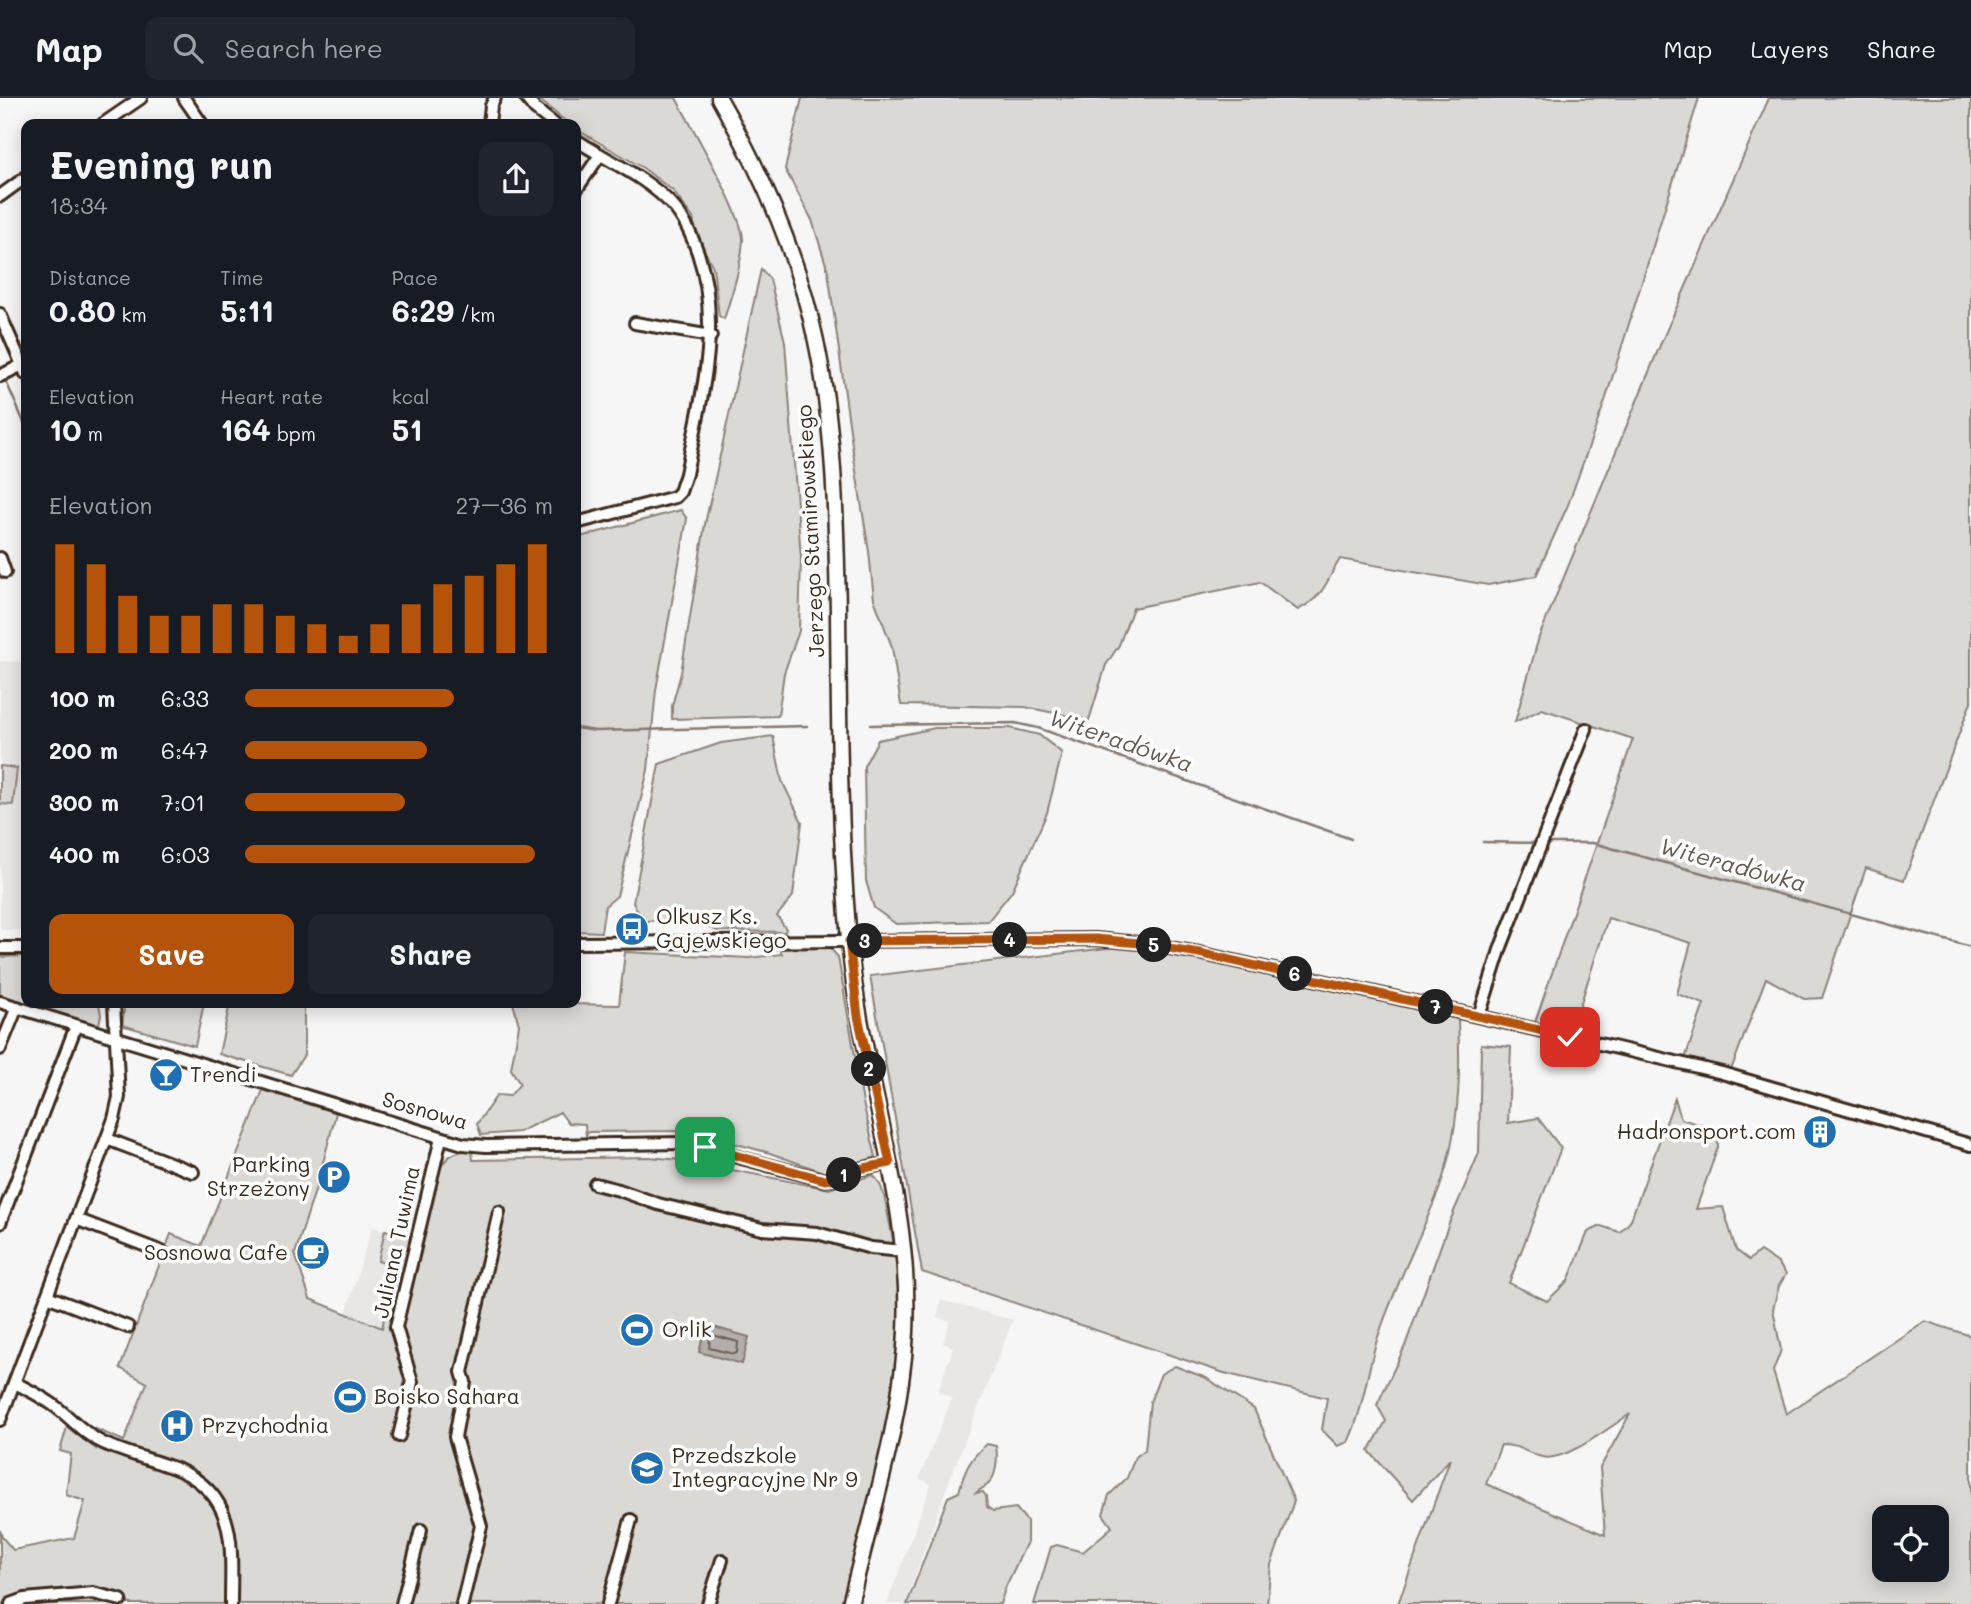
<!DOCTYPE html>
<html lang="en">
<head>
<meta charset="utf-8">
<style>
  body { margin:0; font-family:Mali,sans-serif; background:#20242c; color:#f1f3f6; height:100vh; display:flex; flex-direction:column; font-size:26px; white-space:nowrap }
  * { box-sizing:border-box; margin:0 }
  p { font-size:23px; color:#9ea1a6 }
  .icon { flex:none; width:38px; height:38px; fill:none; stroke:currentColor; stroke-width:2; stroke-linecap:round; stroke-linejoin:round }
  .map { position:relative; flex:1; overflow:hidden }
  .drawer { position:absolute; left:21px; top:21px; width:560px; height:889px; display:flex; flex-direction:column; background:#171b24; border-radius:14px; box-shadow:0 4px 18px #0003 }
  .drawer>* { flex:none }
  .controls { position:absolute; left:1872px; top:1407px; display:grid; gap:14px }
  .controls a { display:grid; place-items:center; width:77px; height:77px; border-radius:14px; background:#171b24; box-shadow:0 4px 18px #0003; font-size:35px }
  .pin { position:absolute; display:grid; place-items:center; width:60px; height:60px; color:#fff; margin:-30px; border-radius:14px; box-shadow:0 4px 10px #0006 }
  .km { position:absolute; width:35px; height:35px; margin:-18px; border-radius:50%; background:#222; color:#fff; font-size:19px; line-height:35px; text-align:center }
  .round { display:grid; place-items:center; flex:none; width:74px; height:74px; border-radius:14px; background:#20242c }
  .head { display:flex; align-items:center; justify-content:space-between; height:119px; padding:0 28px }
  h1 { font-size:38px; font-weight:700; line-height:52px }
  .stats { display:grid; grid-template-columns:repeat(3,1fr); gap:10px; height:119px; padding:7px 28px }
  .stats div { display:grid; align-content:center }
  .stats b { font-size:30px; font-weight:700 }
  .stats small { font-size:19px; font-weight:400 }
  .stats p { font-size:19px }
  .chart { height:196px; padding:14px 28px }
  .chart p { display:flex; justify-content:space-between }
  .chart svg { width:100%; height:126px; margin-top:7px; stroke:#b45309; stroke-width:6 }
  .action { display:flex; gap:14px; margin-top:auto; padding:14px 28px }
  .action a { flex:1; height:80px; border-radius:14px; background:#b45309; color:#fff; font-size:28px; font-weight:700; line-height:80px; text-align:center }
  .action a+a { background:#20242c; color:#f1f3f6 }
  ul { padding:0 28px; list-style:none; font-size:23px }
  li { display:grid; grid-template-columns:112px 84px 1fr; align-items:center; height:52px }
  li i { height:18px; border-radius:9px; background:#b45309 }
  header { display:flex; align-items:center; gap:42px; box-sizing:border-box; height:98px; padding:0 35px; background:#171b24; border-bottom:2px solid #363941 }
  header strong { font-size:33px }
  nav { display:flex; gap:38px; margin-inline-start:auto; font-size:24px }
  .search { width:490px; height:63px; background:#20242c; display:flex; align-items:center; gap:18px; box-sizing:border-box; padding:0 24px; border-radius:14px; color:#9ea1a6; font-size:26px }
  .map>svg:first-child { display:block }
  .built { fill:#e9e7e6 }
  .green { fill:#dbd9d6; stroke:#8b827a; stroke-width:2; fill-rule:evenodd }
  .water { fill:#b4aeaa; stroke:#847972; stroke-width:2 }
  .lines { fill:none; stroke-linecap:round; stroke-linejoin:round }
  .shore { stroke:#6b5f56; stroke-width:2 }
  .stream { stroke:#847972; stroke-width:2.5 }
  .minor-casing { stroke:#3b2a1e; stroke-width:16 }
  .major-casing { stroke:#3b2a1e; stroke-width:19 }
  .minor { stroke:#fff; stroke-width:10 }
  .major { stroke:#fff; stroke-width:14 }
  .route-casing { stroke:#fff; stroke-width:14 }
  .route { stroke:#b45309; stroke-width:9 }
  .labels { text-anchor:middle; stroke-width:7; stroke-linejoin:round; paint-order:stroke }
  .street-label { font-size:21px; fill:#3b2a1e; stroke:#fff }
  .poi-label { font-size:21px; fill:#3b2a1e; stroke:#fff; text-anchor:start }
  .water-label { font-size:23px; font-style:italic; fill:#65584f; stroke:#fff }
</style>
</head>
<body>
<header>
<strong>Map</strong>
<div class="search"><svg class="icon" aria-label="search" viewBox="0 0 24 24"><circle cx="10" cy="10" r="6"/><path d="M15 15l6 6"/></svg>Search here</div>
<nav><a>Map</a><a>Layers</a><a>Share</a></nav>
</header>
<div class="map">
<svg width="1971" height="1506" viewBox="0 0 1971 1506">
  <rect width="100%" height="100%" fill="#f7f6f6"/>
  <filter id="ink" filterUnits="userSpaceOnUse"><feTurbulence type="fractalNoise" baseFrequency=".0143" numOctaves="2"/><feDisplacementMap in="SourceGraphic" scale="14" xChannelSelector="R" yChannelSelector="G"/><feConvolveMatrix kernelMatrix="1 2 1 2 8 2 1 2 1" color-interpolation-filters="sRGB"/></filter>
  <g filter="url(#ink)">
    <!-- built -->
    <g class="built">
      <polygon points="0,563 26,564 26,832 0,832"/>
      <polygon points="372,1129 385,1132 378,1163 390,1166 392,1184 382,1230 344,1221"/>
      <polygon points="941,1202 1013,1222 948,1386 905,1506 887,1506 931,1386 919,1381 952,1300 938,1294 953,1249 943,1245 950,1223 937,1219"/>
    </g>
    <!-- green -->
    <g class="green">
      <path d="M537,0H676C690,26 744,118 743,142C741,169 732,196 724,221L719,218L713,169L697,138L693,120L673,93L643,70L576,31V26H569Z"/>
      <path d="M802,0H1699L1605,303L1568,407L1536,478L1488,487L1340,461C1325,485 1325,498 1298,512L1260,484L1133,510L1119,547L1106,567L1089,622L1025,609L901,607L892,549L874,501L869,454L853,354L828,173L812,122L785,71Z"/>
      <polygon points="1769,0 1971,0 1971,604 1904,782 1866,770 1822,900 1804,901 1766,880 1729,977 1683,966 1704,906 1677,896 1691,845 1608,820 1570,939 1533,930 1633,641 1542,611 1515,624 1539,539 1661,245"/>
      <polygon points="761,171 770,181 785,244 801,460 799,533 784,575 778,618 672,621 672,608 681,575 705,426"/>
      <polygon points="681,412 687,421 656,592 648,672 617,798 605,808 601,834 576,833 576,440"/>
      <polygon points="935,630 1010,630 1039,637 1062,655 1047,715 1012,793 988,823 896,826 874,810 866,783 864,668 878,642"/>
      <polygon points="773,638 782,683 802,724 793,798 777,818 786,831 785,834 718,833 687,822 643,823 633,805 659,666 721,645"/>
      <polygon points="0,668 17,670 13,707 0,706"/>
      <path d="M1133,847L1198,859L1458,921C1461,978 1459,1035 1440,1089C1420,1141 1394,1189 1377,1242C1366,1276 1364,1311 1348,1344L1338,1348L1322,1332L1327,1300L1224,1275L922,1174L870,878Z"/>
      <polygon points="800,850 830,850 838,859 863,1005 876,1059 826,1075 770,1055 700,1036 682,1033 587,1034 586,1039 585,1026 568,1025 560,1014 519,1034 481,1037 477,1026 497,997 510,998 520,986 511,971 519,927 513,905 619,907 625,854 749,860 782,856 780,851"/>
      <polygon points="26,858 26,905 99,905 101,917 99,926 74,923 0,898 0,859"/>
      <polygon points="125,905 204,905 195,948 122,927"/>
      <polygon points="230,905 304,905 304,957 291,977 219,956"/>
      <path d="M1481,946L1511,949L1508,1025L1538,1020L1561,1050L1509,1185L1547,1203L1568,1183L1588,1134L1601,1128L1620,1134L1630,1124L1675,1000L1681,1021L1718,1032V1049L1696,1111L1723,1109L1736,1152L1749,1162L1760,1153L1778,1165L1786,1176L1779,1188L1773,1211L1781,1252L1773,1273L1786,1316L1925,1223L1971,1238V1506H1398L1450,1361L1413,1402L1369,1353L1386,1323L1377,1307L1405,1248L1449,1125L1479,1055ZM1630,1316L1600,1370L1605,1437L1486,1386L1501,1347C1521,1347 1525,1355 1542,1359C1565,1365 1611,1328 1630,1316ZM1885,1419H1937V1472H1885Z"/>
      <path d="M263,992L336,1015L319,1080L295,1156L310,1201L382,1230L392,1184L386,1182L390,1167L378,1163L385,1132L423,1142L440,1072C445,1057 457,1053 472,1052L473,1062L649,1059L681,1062L829,1091L873,1077C884,1087 886,1107 889,1122C919,1252 874,1380 843,1506H0V1432L2,1439L13,1452L74,1440L85,1403L66,1397L71,1356L60,1353L67,1329L96,1351V1331L124,1343L147,1285L120,1270L171,1136L201,1148Z"/>
      <polygon points="1175,1268 1206,1280 1254,1311 1294,1403 1271,1467 1267,1506 1034,1506 1051,1449 1057,1447 1083,1454 1112,1429 1103,1416 1109,1397 1127,1380 1135,1359 1145,1352 1150,1304 1161,1276"/>
      <path d="M987,1346L996,1348C998,1360 997,1381 986,1388C982,1391 979,1392 976,1395L983,1394L986,1398L987,1409L993,1413L1016,1410L1027,1423V1444L1006,1488L1000,1506H907L948,1399L959,1394C964,1373 970,1360 987,1346Z"/>
    </g>
    <!-- water -->
    <polygon class="water" points="706,1227 749,1239 742,1266 699,1254"/>
    <g class="lines">
      <!-- shore -->
      <polygon class="shore" points="713,1237 738,1244 737,1255 734,1256 709,1250 710,1239"/>
      <!-- stream -->
      <g class="stream">
        <polyline points="5,281 26,329"/>
        <polyline points="871,627 1015,625 1038,630 1351,741"/>
        <polyline points="576,630 595,633 807,628"/>
        <polyline points="1483,744 1537,745"/>
        <polyline points="1544,745 1593,745 1971,849"/>
      </g>
      <!-- minor casing -->
      <g class="minor-casing">
        <g id="minor">
          <polyline points="184,0 202,26"/>
          <polyline points="526,0 535,11 554,26"/>
          <polyline points="103,26 141,0"/>
          <polyline points="489,26 491,8 495,0"/>
          <path d="M576,42C608,63 647,79 673,108C685,121 692,138 698,155C723,229 700,303 686,376L680,394L675,399L576,425"/>
          <polyline points="576,92 600,57"/>
          <polyline points="0,98 26,79"/>
          <polyline points="0,216 26,276"/>
          <polyline points="635,225 711,238"/>
          <polyline points="0,278 22,267"/>
          <polyline points="0,460 5,474"/>
          <polyline points="576,845 1096,841 1139,845 1199,855 1613,949 1722,975 1971,1047"/>
          <polyline points="0,850 26,850"/>
          <polyline points="0,904 463,1046 486,1048 684,1045 825,1082 834,1081 859,1071 890,1065"/>
          <polyline points="1479,918 1501,849 1586,631"/>
          <polyline points="0,951 17,909"/>
          <polyline points="107,1041 193,1074"/>
          <polyline points="595,1086 619,1092 658,1106 762,1131 817,1135 871,1150 903,1153"/>
          <polyline points="76,1121 162,1154"/>
          <polyline points="0,1125 76,928"/>
          <polyline points="47,1198 128,1229"/>
          <path d="M15,1285C29,1292 43,1299 56,1309C72,1321 85,1337 103,1345C127,1356 154,1362 179,1372C239,1399 231,1451 231,1506"/>
          <polyline points="0,1322 114,1021 119,999 114,905"/>
          <polyline points="399,1338 412,1284 396,1229 441,1040"/>
          <polyline points="11,1506 25,1501 93,1495 121,1502"/>
          <polyline points="402,1506 421,1432"/>
          <polyline points="462,1506 481,1428 455,1339 465,1284 462,1274 499,1114"/>
          <polyline points="608,1506 631,1422"/>
          <polyline points="708,1506 722,1462"/>
        </g>
      </g>
      <!-- major casing -->
      <g class="major-casing">
        <path id="major" d="M719,0C762,75 798,158 816,243C835,332 836,422 838,512C839,625 839,740 850,852C863,980 912,1105 906,1234C901,1326 871,1417 850,1506"/>
      </g>
      <!-- minor -->
      <use href="#minor" class="minor"/>
      <!-- major -->
      <use href="#major" class="major"/>
    </g>
  </g>
  <g class="lines" filter="url(#ink)">
    <!-- route casing -->
    <g class="route-casing">
      <polyline id="route" points="705,1049 825,1082 834,1081 859,1071 890,1065 858,918 849,843 1096,841 1139,845 1199,855 1570,939"/>
    </g>
    <!-- route -->
    <use href="#route" class="route"/>
  </g>
  <!-- icons -->
  <defs>
    <g id="bus-disc" transform="scale(1.75)"><circle r="9.5" fill="#1f6fb2" stroke="#fff"/><path d="M-5-6H5V4H4V6H2V4H-2V6H-4V4H-5ZM-3.5-4V0h7V-4ZM-3.5 1.2v1.5H-2V1.2ZM2 1.2v1.5H3.5V1.2Z" fill="#fff"/></g>
    <g id="bar-disc" transform="scale(1.75)"><circle r="9.5" fill="#1f6fb2" stroke="#fff"/><path d="M-6-5H6L.8 .8V4.5H3.5V6h-7V4.5H-.8V.8Z" fill="#fff"/></g>
    <g id="building-disc" transform="scale(1.75)"><circle r="9.5" fill="#1f6fb2" stroke="#fff"/><path d="M-4-6H4V6H1V3H-1V6H-4ZM-2.5-4.3h1.7v1.8h-1.7ZM.8-4.3h1.7v1.8H.8ZM-2.5-1h1.7V.8h-1.7ZM.8-1h1.7V.8H.8Z" fill="#fff"/></g>
    <g id="parking-disc" transform="scale(1.75)"><circle r="9.5" fill="#1f6fb2" stroke="#fff"/><path d="M-3.5-5.5H1a3.5 3.5 0 0 1 0 7H-1V5.5H-3.5ZM-1-3.4V-.6H.8a1.4 1.4 0 0 0 0-2.8Z" fill="#fff"/></g>
    <g id="cafe-disc" transform="scale(1.75)"><circle r="9.5" fill="#1f6fb2" stroke="#fff"/><path d="M-5.5-4.5H6V0H3Q3 3.5 0 3.5H-2.5Q-5.5 3.5-5.5 0ZM3-3.2v2h1.7v-2ZM-6 4.5H4V6H-6Z" fill="#fff"/></g>
    <g id="stadium-disc" transform="scale(1.75)"><circle r="9.5" fill="#1f6fb2" stroke="#fff"/><path d="M0-5a6.5 5 0 1 0 0 10a6.5 5 0 1 0 0-10ZM-3.5-1.8h7v3.6h-7Z" fill="#fff"/></g>
    <g id="hospital-disc" transform="scale(1.75)"><circle r="9.5" fill="#1f6fb2" stroke="#fff"/><path d="M-5-5h3v3.5h4V-5h3V5h-3V1.5h-4V5h-3Z" fill="#fff"/></g>
    <g id="school-disc" transform="scale(1.75)"><circle r="9.5" fill="#1f6fb2" stroke="#fff"/><path d="M0-5L7-2L0 1L-7-2ZM-4 1L0 2.5L4 1V4Q0 6-4 4Z" fill="#fff"/></g>
  </defs>
  <g fill-rule="evenodd">
    <use href="#bus-disc" x="632" y="831"/>
    <use href="#bar-disc" x="166" y="977"/>
    <use href="#building-disc" x="1820" y="1034"/>
    <use href="#parking-disc" x="334" y="1079"/>
    <use href="#cafe-disc" x="313" y="1155"/>
    <use href="#stadium-disc" x="637" y="1232"/>
    <use href="#stadium-disc" x="350" y="1299"/>
    <use href="#hospital-disc" x="177" y="1328"/>
    <use href="#school-disc" x="647" y="1370"/>
  </g>
  <g class="labels">
    <!-- street labels -->
    <g class="street-label">
      <text transform="translate(811 433) rotate(-93)" y="7">Jerzego Stamirowskiego</text>
      <text transform="translate(425 1013) rotate(16)" y="7">Sosnowa</text>
      <text transform="translate(397 1144) rotate(-78)" y="7">Juliana Tuwima</text>
    </g>
    <!-- poi labels -->
    <g class="poi-label">
      <text x="656" y="826">Olkusz Ks.<tspan x="656" dy="24">Gajewskiego</tspan></text>
      <text x="190" y="984">Trendi</text>
      <text x="1796" y="1041" text-anchor="end">Hadronsport.com</text>
      <text x="310" y="1074" text-anchor="end">Parking<tspan x="310" dy="24">Strzeżony</tspan></text>
      <text x="288" y="1162" text-anchor="end">Sosnowa Cafe</text>
      <text x="662" y="1239">Orlik</text>
      <text x="374" y="1306">Boisko Sahara</text>
      <text x="202" y="1335">Przychodnia</text>
      <text x="672" y="1365">Przedszkole<tspan x="672" dy="24">Integracyjne Nr 9</tspan></text>
    </g>
    <!-- water labels -->
    <g class="water-label">
      <text transform="translate(1121 643) rotate(19)" y="8">Witeradówka</text>
      <text transform="translate(1733 767) rotate(15)" y="8">Witeradówka</text>
    </g>
  </g>
</svg>
<div class="controls">
<a><svg class="icon" aria-label="locate" viewBox="0 0 24 24"><circle cx="12" cy="12" r="6"/><path d="M12 2v4M12 18v4M2 12h4M18 12h4"/></svg></a>
</div>
<div class="pin" style="left:705px;top:1049px;background:#1e9e55"><svg class="icon" aria-label="arrive" viewBox="0 0 24 24"><path d="M6 21V4h12l-3 4 3 4H6"/></svg></div>
<div class="pin" style="left:1570px;top:939px;background:#d93025"><svg class="icon" aria-label="check" viewBox="0 0 24 24"><path d="M5 12l5 5 9-10"/></svg></div>
<b class="km" style="left:844px;top:1077px">1</b>
<b class="km" style="left:869px;top:971px">2</b>
<b class="km" style="left:865px;top:843px">3</b>
<b class="km" style="left:1010px;top:842px">4</b>
<b class="km" style="left:1154px;top:847px">5</b>
<b class="km" style="left:1295px;top:876px">6</b>
<b class="km" style="left:1436px;top:909px">7</b>
<section class="drawer">
<div class="head"><div><h1>Evening run</h1><p>18:34</p></div><a class="round"><svg class="icon" aria-label="share" viewBox="0 0 24 24"><path d="M12 15V3M7 8l5-5 5 5M5 13v7h14v-7"/></svg></a></div>
<div class="stats">
<div><p>Distance</p><b>0.80<small> km</small></b></div>
<div><p>Time</p><b>5:11</b></div>
<div><p>Pace</p><b>6:29<small> /km</small></b></div>
</div>
<div class="stats">
<div><p>Elevation</p><b>10<small> m</small></b></div>
<div><p>Heart rate</p><b>164<small> bpm</small></b></div>
<div><p>kcal</p><b>51</b></div>
</div>
<div class="chart"><p><span>Elevation</span>27–36 m</p>
<svg viewBox="0 0 160 44" preserveAspectRatio="none"><path d="M5 44V6M15 44V13M25 44V24M35 44V31M45 44V31M55 44V27M65 44V27M75 44V31M85 44V34M95 44V38M105 44V34M115 44V27M125 44V20M135 44V17M145 44V13M155 44V6"/></svg>
</div>
<ul>
<li><b>100 m</b>6:33<i style="width:68%"></i></li>
<li><b>200 m</b>6:47<i style="width:59%"></i></li>
<li><b>300 m</b>7:01<i style="width:52%"></i></li>
<li><b>400 m</b>6:03<i style="width:94%"></i></li>
</ul>
<div class="action"><a>Save</a><a>Share</a></div>
</section>
</div>
</body>
</html>
